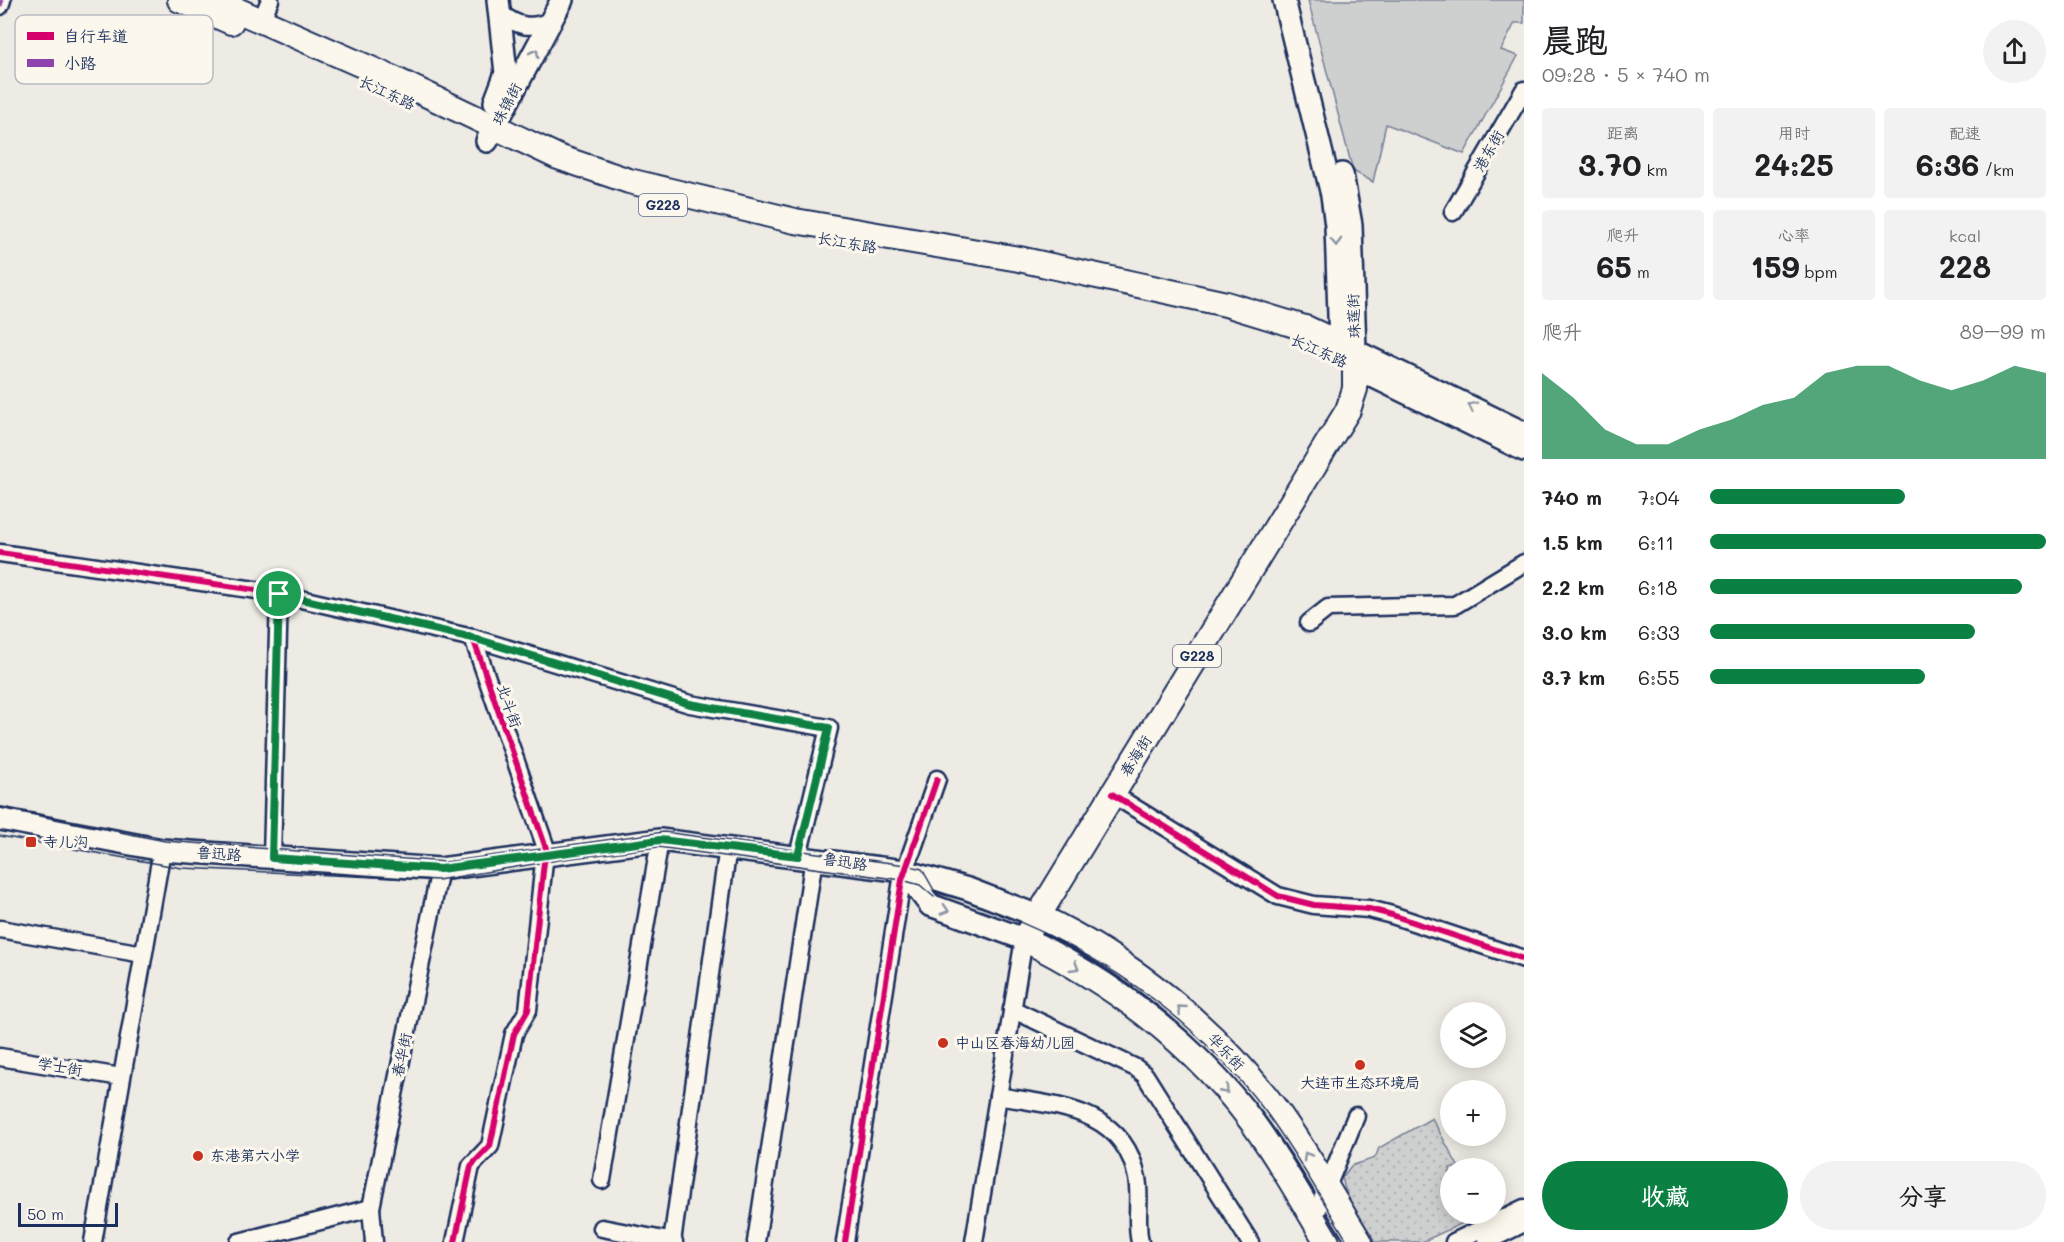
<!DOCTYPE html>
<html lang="zh">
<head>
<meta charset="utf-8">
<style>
  body { margin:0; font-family:Mali,"LXGW WenKai TC",sans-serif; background:#f2f2f2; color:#202124; height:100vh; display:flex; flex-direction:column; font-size:22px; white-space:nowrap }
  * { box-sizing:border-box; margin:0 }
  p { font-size:20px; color:#757577 }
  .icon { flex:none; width:33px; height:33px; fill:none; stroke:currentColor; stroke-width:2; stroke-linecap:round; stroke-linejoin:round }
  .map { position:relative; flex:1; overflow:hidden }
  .side { display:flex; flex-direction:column; background:#fff; width:540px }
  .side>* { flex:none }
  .buttons { position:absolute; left:1440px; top:1002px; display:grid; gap:12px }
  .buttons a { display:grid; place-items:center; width:66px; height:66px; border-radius:50%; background:#fff; box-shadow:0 3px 15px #0003; font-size:30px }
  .scale { position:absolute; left:18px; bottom:15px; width:100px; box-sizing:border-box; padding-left:6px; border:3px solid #1b2f5e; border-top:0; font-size:16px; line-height:21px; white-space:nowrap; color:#1b2f5e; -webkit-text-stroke:4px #fbf7ec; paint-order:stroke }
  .pin { position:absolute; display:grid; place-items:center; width:51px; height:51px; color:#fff; margin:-26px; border:3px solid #fff; border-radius:50%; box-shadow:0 2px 6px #0007 }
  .round { display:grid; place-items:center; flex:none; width:63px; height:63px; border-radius:32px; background:#f2f2f2 }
  .summary { display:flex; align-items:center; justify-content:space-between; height:102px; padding:0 18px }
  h1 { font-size:33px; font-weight:800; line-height:45px }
  .figures { display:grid; grid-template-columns:repeat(3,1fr); gap:9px; height:102px; padding:6px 18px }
  .figures div { display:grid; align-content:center; border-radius:6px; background:#f2f2f2; text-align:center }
  .figures b { font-size:30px; font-weight:800 }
  .figures small { font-size:16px; font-weight:400 }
  .figures p { font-size:16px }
  .chart { height:168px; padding:12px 18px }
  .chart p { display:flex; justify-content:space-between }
  .chart svg { width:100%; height:108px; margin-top:6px; fill:#0b8043; opacity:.7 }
  .button { display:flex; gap:12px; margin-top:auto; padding:12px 18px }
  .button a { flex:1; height:69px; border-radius:36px; background:#0b8043; color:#fff; font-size:24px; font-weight:800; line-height:69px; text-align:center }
  .button a+a { background:#f2f2f2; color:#202124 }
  ul { padding:0 18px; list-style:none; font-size:20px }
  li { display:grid; grid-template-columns:96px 72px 1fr; align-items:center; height:45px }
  li i { height:15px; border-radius:8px; background:#0b8043 }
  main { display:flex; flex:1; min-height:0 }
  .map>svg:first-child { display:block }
  .grass { fill:#cecfcf; stroke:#747f96; stroke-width:1.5 }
  .park { fill:url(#park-dots); stroke:#747f96; stroke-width:1.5 }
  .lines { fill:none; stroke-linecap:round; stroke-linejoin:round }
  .minor-casing { stroke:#1b2f5e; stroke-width:21 }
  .major-casing { stroke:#1b2f5e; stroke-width:26 }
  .highway-casing { stroke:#1b2f5e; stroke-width:28 }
  .minor { stroke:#fbf7ec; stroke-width:16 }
  .major { stroke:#fbf7ec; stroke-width:21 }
  .highway { stroke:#fbf7ec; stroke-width:24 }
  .tram { stroke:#1b2f5e; stroke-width:1.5 }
  .quiet { stroke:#8e44ad; stroke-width:4.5; stroke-dasharray:9 4.5; stroke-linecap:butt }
  .cycleway-casing { stroke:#fbf7ec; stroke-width:10 }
  .cycleway { stroke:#d6006c; stroke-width:6 }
  .oneway { stroke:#8b93a5 }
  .route-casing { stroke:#fff; stroke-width:12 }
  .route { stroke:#0b8043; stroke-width:8 }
  .poi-dot { fill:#c8321e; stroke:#fbf7ec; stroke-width:2 }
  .labels { text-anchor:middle; stroke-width:6; stroke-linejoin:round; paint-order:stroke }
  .shield { fill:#fbf7ec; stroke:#5e6b89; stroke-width:1.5 }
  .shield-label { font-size:14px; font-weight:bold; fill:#1b2f5e }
  .street-label { font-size:15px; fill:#1b2f5e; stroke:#fbf7ec }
  .poi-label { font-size:15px; fill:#1b2f5e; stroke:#fbf7ec; text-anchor:start }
  .key { fill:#fbf7ec; stroke:#b8bbc1; stroke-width:1.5 }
  .key-label { font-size:16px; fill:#1b2f5e }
</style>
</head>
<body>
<main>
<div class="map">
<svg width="1524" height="1242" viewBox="0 0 1524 1242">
  <defs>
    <pattern id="park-dots" width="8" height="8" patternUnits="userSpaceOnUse" patternTransform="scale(1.5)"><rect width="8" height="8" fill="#cecfcf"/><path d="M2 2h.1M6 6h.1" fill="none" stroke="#b0b2b4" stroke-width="1.8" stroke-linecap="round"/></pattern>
  </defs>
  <rect width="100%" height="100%" fill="#eeebe4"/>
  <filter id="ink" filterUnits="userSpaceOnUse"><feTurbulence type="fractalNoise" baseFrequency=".0167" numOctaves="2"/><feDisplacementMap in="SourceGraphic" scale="12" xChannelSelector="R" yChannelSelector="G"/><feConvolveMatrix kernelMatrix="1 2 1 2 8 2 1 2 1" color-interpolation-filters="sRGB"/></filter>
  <g filter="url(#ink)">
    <!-- grass -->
    <polygon class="grass" points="1308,0 1524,0 1524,23 1515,23 1501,50 1518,56 1464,154 1386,124 1373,182 1353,171"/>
    <!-- park -->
    <polygon class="park" points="1432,1118 1459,1168 1450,1168 1450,1214 1482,1214 1422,1242 1371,1242 1348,1200 1342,1178 1351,1166 1375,1158 1379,1148"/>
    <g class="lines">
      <!-- minor casing -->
      <g class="minor-casing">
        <g id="minor">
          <polyline points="0,6 2,0"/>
          <path d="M500,13C518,27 531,30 552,20"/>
          <polyline points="261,21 270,0"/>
          <polyline points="1453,212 1524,90"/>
          <polyline points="0,553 270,592 473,638 690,704 829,728 798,856"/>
          <polyline points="1309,623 1328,608 1455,605 1524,563"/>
          <polyline points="1112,794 1278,896 1314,905 1369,909 1392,915 1524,959"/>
          <polyline points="272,858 279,594"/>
          <polyline points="0,929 143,954"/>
          <polyline points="1012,1009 1136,1068 1145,1075 1250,1242"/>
          <polyline points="0,1057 121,1077"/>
          <path d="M998,1096C1054,1106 1124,1107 1137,1178C1141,1199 1135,1221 1140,1242"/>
          <polyline points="602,1180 660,840"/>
          <polyline points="1314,1219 1356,1116"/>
          <polyline points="602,1228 674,1242"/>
          <polyline points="93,1242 162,850"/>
          <polyline points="239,1242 371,1208"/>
          <polyline points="374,1242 371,1208 440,869"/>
          <polyline points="455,1242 471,1166 490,1146 514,1034 528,1010 544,862 548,854 473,638"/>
          <polyline points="672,1242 728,847"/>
          <polyline points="756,1242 814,858"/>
          <polyline points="845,1242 902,880 937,779"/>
          <polyline points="974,1242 1024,939"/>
          <polyline points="1454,1242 1524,1208"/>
          <polyline points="1486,1242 1524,1223"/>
        </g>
      </g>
      <!-- major casing -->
      <g class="major-casing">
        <g id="major">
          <polyline points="1284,0 1332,195 1336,226 1340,344 1356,368 1524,450"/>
          <polyline points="495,102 506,73 498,0"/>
          <polyline points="487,141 562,0"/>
          <polyline points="1342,174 1351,225 1355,351 1524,433"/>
          <polyline points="0,819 162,850 440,869 660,840 904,871 968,889 1038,916"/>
          <polyline points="904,871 930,905 1024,939"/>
        </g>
      </g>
      <!-- highway casing -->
      <g class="highway-casing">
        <g id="highway">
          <polyline points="180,0 231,22"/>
          <path d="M214,0L396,80L558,157L629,181L795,221L1019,259L1226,304L1308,329L1355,351V389L1348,410L1024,939C1112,983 1193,1042 1252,1122C1280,1160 1303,1202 1327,1242"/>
          <path d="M1038,916C1130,960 1212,1025 1274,1107C1306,1150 1332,1197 1360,1242"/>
        </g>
      </g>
      <!-- minor -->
      <use href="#minor" class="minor"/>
      <!-- major -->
      <use href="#major" class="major"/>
      <!-- highway -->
      <use href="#highway" class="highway"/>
      <!-- tram -->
      <g class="tram">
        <path d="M0,808L165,841L446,862L664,832L906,865L922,869L934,890C1068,932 1179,998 1265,1111C1296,1153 1321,1198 1348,1242"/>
        <polyline points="0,836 182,868 438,880 564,859 658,847 902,880 920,885 934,897"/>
      </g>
      <!-- quiet -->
      <polyline class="quiet" points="0,6 2,0"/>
      <!-- cycleway casing -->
      <g class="cycleway-casing">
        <g id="cycleway">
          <polyline points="0,553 270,592 473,638 690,704 829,728 798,856"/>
          <polyline points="1112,794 1278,896 1314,905 1369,909 1392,915 1524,959"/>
          <polyline points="455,1242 471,1166 490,1146 514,1034 528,1010 544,862 548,854 473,638"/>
          <polyline points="845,1242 902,880 937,779"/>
        </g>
      </g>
      <!-- cycleway -->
      <use href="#cycleway" class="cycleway"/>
    </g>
    <!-- one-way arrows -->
    <defs><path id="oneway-chevron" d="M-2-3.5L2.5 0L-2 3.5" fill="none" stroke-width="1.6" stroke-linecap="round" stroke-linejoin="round" transform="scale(1.5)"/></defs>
    <g class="oneway">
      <use href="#oneway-chevron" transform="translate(535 53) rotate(-62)"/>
      <use href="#oneway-chevron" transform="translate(1336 242) rotate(88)"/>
      <use href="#oneway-chevron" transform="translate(1472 406) rotate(-154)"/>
      <use href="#oneway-chevron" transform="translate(945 910) rotate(18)"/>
      <use href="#oneway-chevron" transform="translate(1075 967) rotate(30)"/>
      <use href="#oneway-chevron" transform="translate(1181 1009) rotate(-139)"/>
      <use href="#oneway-chevron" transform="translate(1225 1090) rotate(48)"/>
      <use href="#oneway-chevron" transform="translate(1307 1156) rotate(-121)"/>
    </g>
  </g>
  <g class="lines" filter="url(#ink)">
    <!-- route casing -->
    <g class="route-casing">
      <polygon id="route" points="279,594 473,638 690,704 829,728 798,856 660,840 440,869 272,858"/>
    </g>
    <!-- route -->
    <use href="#route" class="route"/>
  </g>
  <!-- markers -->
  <g class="poi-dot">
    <rect x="25" y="836" width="12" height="12" rx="3"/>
    <circle cx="943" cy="1043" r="6"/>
    <circle cx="1360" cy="1065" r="6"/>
    <circle cx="198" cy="1156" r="6"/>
  </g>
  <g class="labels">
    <!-- shield labels -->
    <g class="shield">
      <rect x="639" y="194" width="48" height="22" rx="4.5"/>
      <rect x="1173" y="645" width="48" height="22" rx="4.5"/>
    </g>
    <g class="shield-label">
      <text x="663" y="210">G228</text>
      <text x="1197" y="661">G228</text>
    </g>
    <!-- street labels -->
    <g class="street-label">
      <text transform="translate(387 93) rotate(25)" y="5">长江东路</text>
      <text transform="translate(507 104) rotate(-62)" y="5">珠锦街</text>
      <text transform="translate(1489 151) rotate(-60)" y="5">港东街</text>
      <text transform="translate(847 243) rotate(10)" y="5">长江东路</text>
      <text transform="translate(1354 316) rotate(-92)" y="5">珠莲街</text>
      <text transform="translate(1319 351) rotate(24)" y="5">长江东路</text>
      <text transform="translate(509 706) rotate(71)" y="5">北斗街</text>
      <text transform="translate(1136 756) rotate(-58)" y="5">春海街</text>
      <text transform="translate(219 854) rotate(4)" y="5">鲁迅路</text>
      <text transform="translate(845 862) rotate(9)" y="5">鲁迅路</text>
      <text transform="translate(1226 1052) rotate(46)" y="5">华乐街</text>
      <text transform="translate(402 1055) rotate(-78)" y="5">春华街</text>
      <text transform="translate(60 1067) rotate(10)" y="5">学士街</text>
    </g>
    <!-- poi labels -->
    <g class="poi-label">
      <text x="43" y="847">寺儿沟</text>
      <text x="955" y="1048">中山区春海幼儿园</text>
      <text x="1360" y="1088" text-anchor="middle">大连市生态环境局</text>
      <text x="210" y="1161">东港第六小学</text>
    </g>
  </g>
  <!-- legend -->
  <rect x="15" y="15" width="198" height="69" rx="9" class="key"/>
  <rect x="27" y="32" width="27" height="8" fill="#d6006c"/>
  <rect x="27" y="59" width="27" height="8" fill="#8e44ad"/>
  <g class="key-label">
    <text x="64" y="42">自行车道</text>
    <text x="64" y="69">小路</text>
  </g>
</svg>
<div class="buttons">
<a><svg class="icon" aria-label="layers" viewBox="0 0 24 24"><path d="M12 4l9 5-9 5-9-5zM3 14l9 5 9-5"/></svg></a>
<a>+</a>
<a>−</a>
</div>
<div class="scale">50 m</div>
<div class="pin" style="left:279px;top:594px;background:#1e9e55"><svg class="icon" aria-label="arrive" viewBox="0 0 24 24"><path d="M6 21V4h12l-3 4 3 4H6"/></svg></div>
</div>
<section class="side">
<div class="summary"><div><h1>晨跑</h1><p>09:28 · 5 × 740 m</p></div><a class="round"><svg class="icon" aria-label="share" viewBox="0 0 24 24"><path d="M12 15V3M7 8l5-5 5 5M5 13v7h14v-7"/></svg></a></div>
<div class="figures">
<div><p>距离</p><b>3.70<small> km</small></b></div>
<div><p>用时</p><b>24:25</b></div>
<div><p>配速</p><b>6:36<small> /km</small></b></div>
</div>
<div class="figures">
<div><p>爬升</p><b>65<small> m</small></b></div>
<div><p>心率</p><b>159<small> bpm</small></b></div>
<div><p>kcal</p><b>228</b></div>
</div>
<div class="chart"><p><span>爬升</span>89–99 m</p>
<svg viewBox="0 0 160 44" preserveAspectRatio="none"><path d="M0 44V9L10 19L20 32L30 38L40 38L50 32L60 28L70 22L80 19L90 9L100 6L110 6L120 12L130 16L140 12L150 6L160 9V44z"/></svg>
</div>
<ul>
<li><b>740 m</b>7:04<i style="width:58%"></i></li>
<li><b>1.5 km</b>6:11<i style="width:100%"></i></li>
<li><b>2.2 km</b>6:18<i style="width:93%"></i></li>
<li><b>3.0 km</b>6:33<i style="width:79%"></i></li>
<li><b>3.7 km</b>6:55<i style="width:64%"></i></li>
</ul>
<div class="button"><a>收藏</a><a>分享</a></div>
</section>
</main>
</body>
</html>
